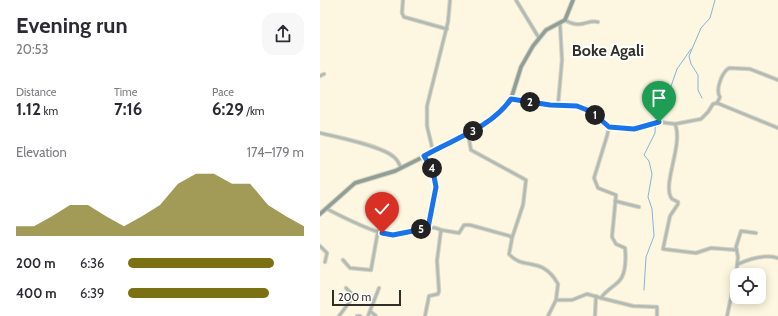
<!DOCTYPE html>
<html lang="en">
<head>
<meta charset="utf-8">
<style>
  body { margin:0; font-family:Cabin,sans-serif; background:#f7f7f7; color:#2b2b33; height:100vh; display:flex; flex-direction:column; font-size:15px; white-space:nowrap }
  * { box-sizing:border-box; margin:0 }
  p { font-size:13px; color:#7c7c81 }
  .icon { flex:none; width:22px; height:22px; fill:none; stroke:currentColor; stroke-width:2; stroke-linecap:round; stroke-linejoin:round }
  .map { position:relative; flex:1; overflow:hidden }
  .panel { display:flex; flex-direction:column; background:#fff; width:320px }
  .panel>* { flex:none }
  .tools { position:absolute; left:410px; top:268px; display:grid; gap:8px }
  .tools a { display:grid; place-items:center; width:36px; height:36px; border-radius:8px; background:#fff; box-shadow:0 2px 10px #0003; font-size:20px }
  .scale { position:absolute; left:12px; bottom:10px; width:69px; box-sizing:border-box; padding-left:4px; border:2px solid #312e26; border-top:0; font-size:11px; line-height:14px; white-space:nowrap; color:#312e26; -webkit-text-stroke:3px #fff; paint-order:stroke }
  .pin { position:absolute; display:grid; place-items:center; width:34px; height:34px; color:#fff; margin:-41px -17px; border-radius:50% 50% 50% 0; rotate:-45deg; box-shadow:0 0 4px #0007 }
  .pin .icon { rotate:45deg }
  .km { position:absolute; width:20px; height:20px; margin:-10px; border-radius:50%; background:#222; color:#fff; font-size:11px; line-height:20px; text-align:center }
  .round { display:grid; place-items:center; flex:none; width:42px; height:42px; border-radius:12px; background:#f7f7f7 }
  .summary { display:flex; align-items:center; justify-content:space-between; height:68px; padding:0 16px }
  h1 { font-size:22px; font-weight:800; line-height:30px }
  .figures { display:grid; grid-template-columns:repeat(3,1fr); gap:6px; height:68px; padding:4px 16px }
  .figures div { display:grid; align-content:center }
  .figures b { font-size:17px; font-weight:800 }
  .figures small { font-size:11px; font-weight:400 }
  .figures p { font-size:11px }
  .chart { height:112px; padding:8px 16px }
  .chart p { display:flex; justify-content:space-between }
  .chart svg { width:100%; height:72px; margin-top:4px; fill:#7b7112; opacity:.7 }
  ul { padding:0 16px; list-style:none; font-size:13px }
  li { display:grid; grid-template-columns:64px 48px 1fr; align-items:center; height:30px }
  li i { height:10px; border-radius:5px; background:#7b7112 }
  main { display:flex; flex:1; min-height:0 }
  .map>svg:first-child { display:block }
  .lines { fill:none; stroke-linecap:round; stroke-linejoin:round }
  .stream { stroke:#83b5db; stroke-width:1 }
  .street-casing { stroke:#d8d2bf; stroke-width:4.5 }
  .secondary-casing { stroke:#d8d2bf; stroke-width:5.5 }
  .street { stroke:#b0bbb7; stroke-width:2.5 }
  .secondary { stroke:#8e9e98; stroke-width:3.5 }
  .route-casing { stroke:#fff; stroke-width:8 }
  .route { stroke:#1a73e8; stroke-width:5 }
  .labels { text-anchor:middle; stroke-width:4; stroke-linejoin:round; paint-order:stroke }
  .quarter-label { font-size:16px; font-weight:bold; fill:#312e26; stroke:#fff }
</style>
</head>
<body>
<main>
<section class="panel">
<div class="summary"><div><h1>Evening run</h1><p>20:53</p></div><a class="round"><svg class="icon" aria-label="share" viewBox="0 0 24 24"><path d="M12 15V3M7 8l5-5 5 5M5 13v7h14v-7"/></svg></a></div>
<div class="figures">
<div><p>Distance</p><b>1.12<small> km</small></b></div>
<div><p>Time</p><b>7:16</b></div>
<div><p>Pace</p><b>6:29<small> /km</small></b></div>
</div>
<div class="chart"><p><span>Elevation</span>174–179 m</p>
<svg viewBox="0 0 160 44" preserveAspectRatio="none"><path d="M0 44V38L10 38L20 32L30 25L40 25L50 32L60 38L70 32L80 25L90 12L100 6L110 6L120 12L130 12L140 25L150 32L160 38V44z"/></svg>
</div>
<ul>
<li><b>200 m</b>6:36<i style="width:83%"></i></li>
<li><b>400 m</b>6:39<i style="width:80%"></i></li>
</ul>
</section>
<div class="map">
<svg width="458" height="316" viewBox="0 0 458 316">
  <rect width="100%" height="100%" fill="#fdf6e0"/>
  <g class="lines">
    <!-- stream -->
    <g class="stream">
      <polyline points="382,98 378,90 378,75 371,64 369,56 381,28 390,18 395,0"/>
      <polyline points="324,290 326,257 334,236 332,209 328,197 332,174 329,161 324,155 335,133 336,107 347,98 357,69 371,49"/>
    </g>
    <!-- street casing -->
    <g class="street-casing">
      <g id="street">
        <polyline points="83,0 82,13 84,17 127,29"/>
        <polyline points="196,0 219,38"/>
        <path d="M245,20C261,30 267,19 278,22"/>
        <polyline points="0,76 4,74"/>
        <polyline points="191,99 230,105 257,106 272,112 289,127 314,129 339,122 355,124 381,119 388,112 393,104 397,103 458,128"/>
        <path d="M397,103L400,97C395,90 402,72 409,68L430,69L458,80"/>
        <polyline points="238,105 242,60 240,24"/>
        <path d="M355,124C364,144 341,186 352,199L358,202V204L350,216L343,249L376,253L391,248L417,250"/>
        <path d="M0,133C18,137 62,146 74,157C78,160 79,164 81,168"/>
        <polyline points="148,134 151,150 206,180 203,205 192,238"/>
        <polyline points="113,151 107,126 107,106 128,22 130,0"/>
        <polyline points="104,156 113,171 116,187 108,228"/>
        <polyline points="295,201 319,207"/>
        <path d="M7,209C21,216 59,236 73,235C88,234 106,222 121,230L117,261L119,291L118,294L109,296L105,316"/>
        <path d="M121,230L139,233L144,225H150L190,236L192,239L189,254C203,271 222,255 238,284L236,300L228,316"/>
        <polyline points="0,246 7,253 5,262"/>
        <polyline points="23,260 30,268 51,270 58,231"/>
        <path d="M418,264C431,258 444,254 458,258"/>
        <polyline points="281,298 313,306 337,307 337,316"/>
        <path d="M236,300H252L267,294L281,298C286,290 294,287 300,280C306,273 306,257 305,248L296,244L292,237L296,195L278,188L274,178L287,136L289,127"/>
        <polyline points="51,312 56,316"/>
        <polyline points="19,316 31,300 32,294 26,288"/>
        <polyline points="37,316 40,316"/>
        <polyline points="48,316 59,288"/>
        <polyline points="275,316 276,296"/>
        <polyline points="407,316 416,275 418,257 416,247 421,231 436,233"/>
      </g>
    </g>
    <!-- secondary casing -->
    <g class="secondary-casing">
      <polyline id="secondary" points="0,214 35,183 75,171 153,132 173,117 191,99 201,67 213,46 226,30 245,20 253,0"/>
    </g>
    <!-- street -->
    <use href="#street" class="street"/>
    <!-- secondary -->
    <use href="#secondary" class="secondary"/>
  </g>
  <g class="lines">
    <!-- route casing -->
    <g class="route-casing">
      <path id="route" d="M62,233L73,235L108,228L116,187L113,171L104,156C133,139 171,128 191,99L230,105L257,106L272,112L289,127L314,129L339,122"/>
    </g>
    <!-- route -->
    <use href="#route" class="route"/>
  </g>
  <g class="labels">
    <!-- quarter labels -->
    <g class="quarter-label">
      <text x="288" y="56">Boke Agali</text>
    </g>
  </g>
</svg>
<div class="tools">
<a><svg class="icon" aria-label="locate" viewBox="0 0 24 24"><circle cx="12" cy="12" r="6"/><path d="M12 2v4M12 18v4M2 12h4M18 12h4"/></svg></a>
</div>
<div class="scale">200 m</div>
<div class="pin" style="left:339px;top:122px;background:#1e9e55"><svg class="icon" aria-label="arrive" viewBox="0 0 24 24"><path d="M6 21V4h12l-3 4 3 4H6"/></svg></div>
<div class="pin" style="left:62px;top:233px;background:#d93025"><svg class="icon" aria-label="check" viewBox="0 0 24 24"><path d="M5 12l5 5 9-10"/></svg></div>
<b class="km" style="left:275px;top:115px">1</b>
<b class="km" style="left:210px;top:102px">2</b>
<b class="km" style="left:153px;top:131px">3</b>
<b class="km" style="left:112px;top:168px">4</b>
<b class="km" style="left:101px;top:229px">5</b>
</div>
</main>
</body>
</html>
